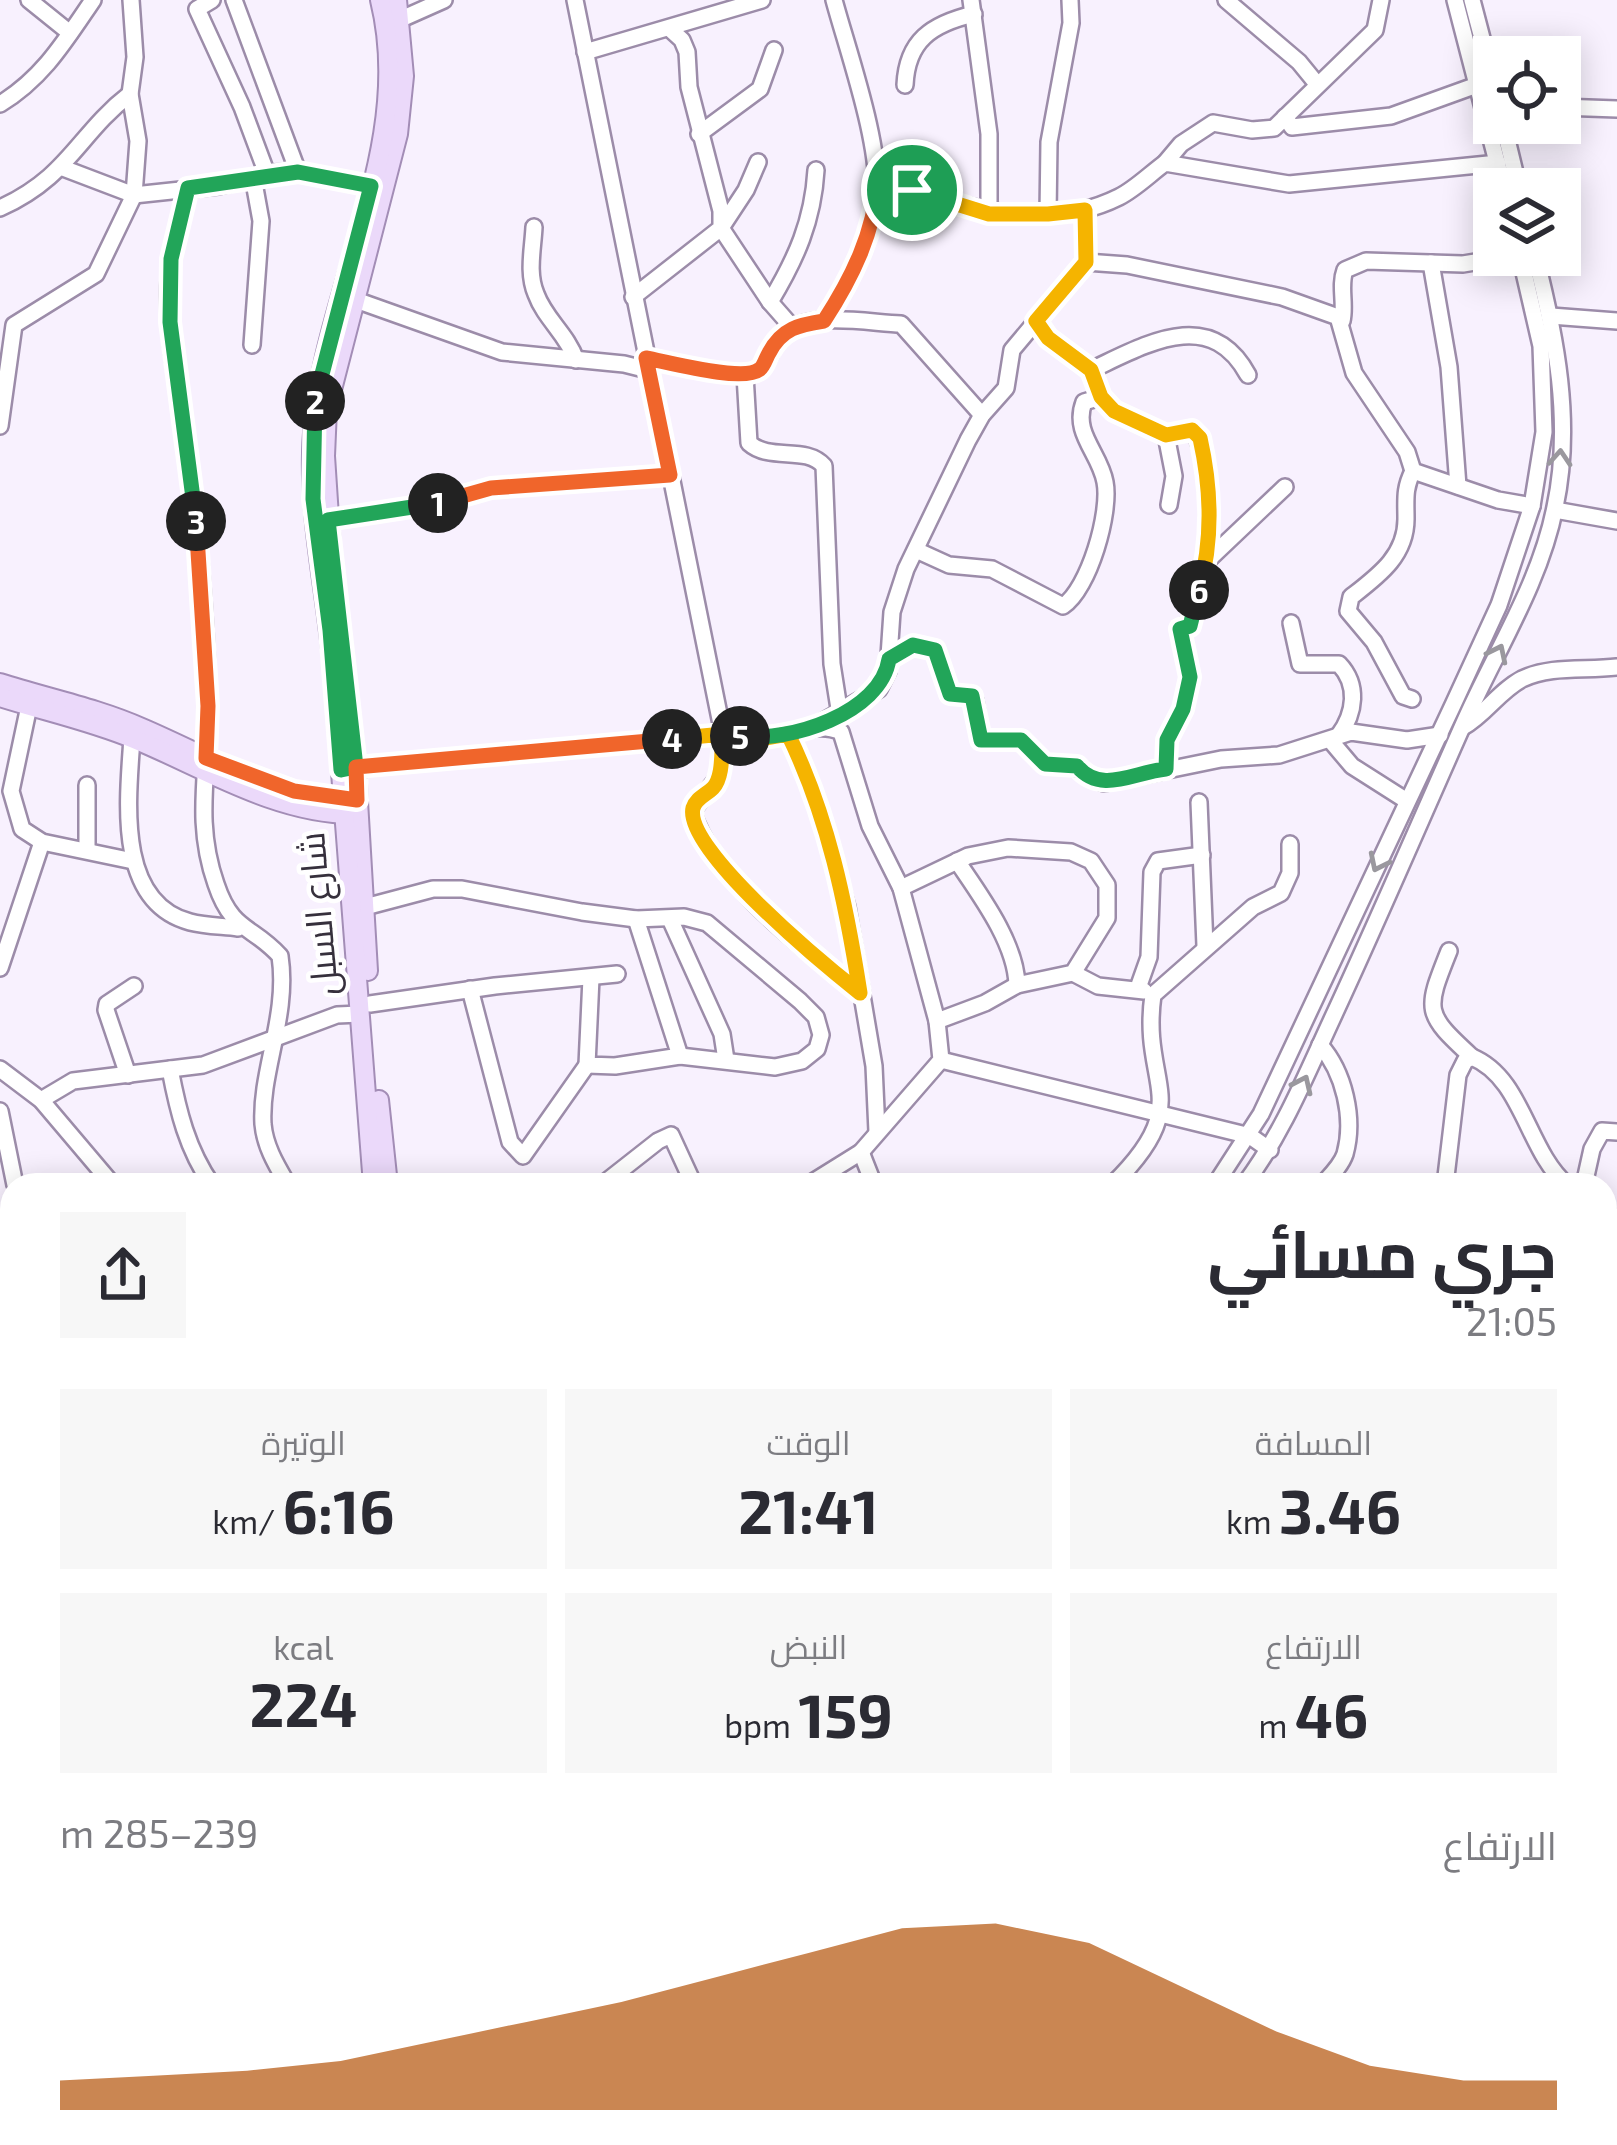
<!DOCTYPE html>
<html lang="ar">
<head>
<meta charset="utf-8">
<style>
  body { margin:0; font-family:"Exo 2",Cairo,sans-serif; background:#f7f7f7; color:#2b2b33; direction:rtl; height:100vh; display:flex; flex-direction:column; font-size:45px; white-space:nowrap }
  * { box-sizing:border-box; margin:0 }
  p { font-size:39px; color:#7c7c81 }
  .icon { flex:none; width:66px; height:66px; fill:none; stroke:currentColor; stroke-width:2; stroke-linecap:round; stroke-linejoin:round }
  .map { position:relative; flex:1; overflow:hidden; direction:ltr }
  .details { position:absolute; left:0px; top:1173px; width:1617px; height:972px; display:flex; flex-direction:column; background:#fff; border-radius:36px 36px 0 0; box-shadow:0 6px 30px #0003; direction:rtl }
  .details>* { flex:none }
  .fabs { position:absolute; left:1473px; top:36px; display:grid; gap:24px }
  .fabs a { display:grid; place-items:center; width:108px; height:108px; border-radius:0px; background:#fff; box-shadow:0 6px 30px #0003; font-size:60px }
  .pin { position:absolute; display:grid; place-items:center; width:102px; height:102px; color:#fff; margin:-51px; border:6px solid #fff; border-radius:50%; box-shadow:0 3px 12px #0007 }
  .km { position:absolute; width:60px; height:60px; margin:-30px; border-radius:50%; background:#222; color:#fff; font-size:33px; line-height:60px; text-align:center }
  .round { display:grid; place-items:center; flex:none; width:126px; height:126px; border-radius:0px; background:#f7f7f7 }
  .head { display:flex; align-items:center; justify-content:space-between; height:204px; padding:0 60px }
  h1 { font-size:66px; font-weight:700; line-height:90px }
  .metrics { display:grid; grid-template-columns:repeat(3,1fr); gap:18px; height:204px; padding:12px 60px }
  .metrics div { display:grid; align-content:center; border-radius:0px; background:#f7f7f7; text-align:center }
  .metrics b { font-size:60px; font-weight:700 }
  .metrics small { font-size:33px; font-weight:400 }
  .metrics p { font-size:33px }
  .chart { height:336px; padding:24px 60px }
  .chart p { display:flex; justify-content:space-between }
  .chart svg { width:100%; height:216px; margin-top:12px; fill:#b45309; opacity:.7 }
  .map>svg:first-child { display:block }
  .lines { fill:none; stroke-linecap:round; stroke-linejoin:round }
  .minor-casing { stroke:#9c8ca9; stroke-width:20 }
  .major-casing { stroke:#a38db6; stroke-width:22 }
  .minor { stroke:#fff; stroke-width:15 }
  .major { stroke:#ebd9fa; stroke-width:18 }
  .oneway { stroke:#9a989e }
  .split-1-casing { stroke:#fff; stroke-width:24 }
  .split-2-casing { stroke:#fff; stroke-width:24 }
  .split-3-casing { stroke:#fff; stroke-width:24 }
  .split-4-casing { stroke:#fff; stroke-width:24 }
  .split-5-casing { stroke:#fff; stroke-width:24 }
  .split-6-casing { stroke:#fff; stroke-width:24 }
  .split-7-casing { stroke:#fff; stroke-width:24 }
  .split-1 { stroke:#f0652b; stroke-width:15 }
  .split-2 { stroke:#22a559; stroke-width:15 }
  .split-3 { stroke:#22a559; stroke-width:15 }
  .split-4 { stroke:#f0652b; stroke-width:15 }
  .split-5 { stroke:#f5b400; stroke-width:15 }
  .split-6 { stroke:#22a559; stroke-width:15 }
  .split-7 { stroke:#f5b400; stroke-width:15 }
  .labels { text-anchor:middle; stroke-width:9; stroke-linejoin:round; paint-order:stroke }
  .street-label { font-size:36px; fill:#36303c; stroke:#fff }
</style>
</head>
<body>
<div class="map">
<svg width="1617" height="2145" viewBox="0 0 1617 2145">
  <rect width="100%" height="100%" fill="#f8f1fe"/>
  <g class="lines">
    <!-- minor casing -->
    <g class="minor-casing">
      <g id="minor">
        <polyline points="29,0 70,33"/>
        <polyline points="212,0 197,9 242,107 267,174"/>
        <polyline points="234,0 298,172"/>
        <path d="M575,0L723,734C736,736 750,739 763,738C788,737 816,720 841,732L870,826L901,888L937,1021L941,1060L861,1152L808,1185"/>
        <polyline points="971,0 989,134 989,214"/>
        <polyline points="1226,0 1299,62 1317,84"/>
        <polyline points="1455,0 1504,189"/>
        <polyline points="1472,0 1494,84"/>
        <polyline points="390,24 444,0"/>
        <polyline points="585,52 762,0"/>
        <path d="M905,85C907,41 931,24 974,14"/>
        <path d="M0,104C43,78 65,41 93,0"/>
        <polyline points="1560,107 1617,109"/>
        <polyline points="1285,117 1292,127 1391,116 1477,85"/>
        <polyline points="1503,123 1519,189"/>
        <polyline points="699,134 760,89 774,50"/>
        <polyline points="758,162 746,190 721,228 770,302 792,327"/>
        <polyline points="1165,163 1181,144 1213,123 1252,130 1274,128 1375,30 1381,0"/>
        <polyline points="63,168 134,195 218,186 274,173 298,172 371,186"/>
        <path d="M877,181C956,202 1039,237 1119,197C1135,189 1150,174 1165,163L1289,184L1498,163"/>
        <path d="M188,188C183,211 174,235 171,259C162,324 180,393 189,458C199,539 206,621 208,703C210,768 193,819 216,884C232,932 252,925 280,956C289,1016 260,1071 263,1124C265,1147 277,1166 288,1185"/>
        <path d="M0,208C69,177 78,134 130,94"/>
        <polyline points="1085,210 1086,262"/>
        <polyline points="1048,215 1049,142 1071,23 1070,0"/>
        <path d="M534,227C533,249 527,273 536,294C545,319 567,334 576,360"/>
        <polyline points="1431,263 1449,367 1458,486"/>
        <polyline points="633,297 721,228 721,211 689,87 687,52 682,40 670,29"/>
        <polyline points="353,299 502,352 624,364 648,370"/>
        <path d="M770,302C796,259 813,221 816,170"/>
        <polyline points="1551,316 1617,321"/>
        <path d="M825,321C848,285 870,245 876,202C883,150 848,52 834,0"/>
        <path d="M1036,321L1048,338L1091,370L1101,397L1115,411L1166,435L1192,430C1216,456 1213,617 1180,629L1190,677L1183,709L1167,739L1166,769"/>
        <path d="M1342,321C1346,304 1339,286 1345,270L1366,261L1463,264L1517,255"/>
        <polyline points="252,345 261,221 253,177"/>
        <path d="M646,358C669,362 737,382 756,372C768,366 772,345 782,335C808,310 868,323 901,324L982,415"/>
        <path d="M1091,370C1145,345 1210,305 1248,375"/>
        <path d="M745,375L749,443C770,462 806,445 824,466L832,664L840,715"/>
        <polyline points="0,426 14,325 96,274 134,195 138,141 130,94 135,57 131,0"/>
        <polyline points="1166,435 1174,476 1169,505"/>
        <polyline points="1555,510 1617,521"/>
        <polyline points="328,520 426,506 491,488 670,475"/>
        <path d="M916,550L949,565L992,569L1063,606C1089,589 1111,512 1105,482C1100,453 1072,433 1084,402L1101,397"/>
        <polyline points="1207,561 1285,487"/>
        <path d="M1291,623L1300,664H1339C1359,685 1355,713 1339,735"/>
        <polyline points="889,659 913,645 935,651 950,694 972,696 975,701 981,740 1021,740 1045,764 1077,766 1086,776 1104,783 1221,759 1279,755 1351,732 1407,740 1440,735"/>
        <path d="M1412,699L1403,696L1374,642L1348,611L1351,597C1378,576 1406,556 1406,519C1406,499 1404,489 1413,471"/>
        <polyline points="29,706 11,791 22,829 42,842 133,861"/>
        <polyline points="819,724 879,689 888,671 892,612 906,569 968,440 982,415 1006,388 1012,350 1086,262 1127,265 1282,297 1338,317 1354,373 1407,452 1413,471 1498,500 1532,506"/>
        <path d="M1463,727C1485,715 1499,691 1522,679C1551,665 1586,671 1617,667"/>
        <polyline points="788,734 811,785 847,907 874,1066 877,1132"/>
        <path d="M132,738C128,799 115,902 190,922C205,926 223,926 238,928"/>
        <polyline points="1330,740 1352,766 1407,801"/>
        <path d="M350,768L723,734L720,775L692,811C715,882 802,947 859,993"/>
        <polyline points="87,785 87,849"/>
        <polyline points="1199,802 1205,946"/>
        <path d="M957,861C980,895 1016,943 1017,985"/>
        <polyline points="901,888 968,856 1008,848 1071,852 1091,861 1107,885 1107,918 1073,973 1017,985 985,1003 937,1021"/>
        <polyline points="365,907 433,889 462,889 582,912 636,919 684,917 707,923 800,1001 816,1017 821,1035 817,1049 802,1061 775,1067 680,1056"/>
        <polyline points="670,919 722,1034 726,1060"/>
        <path d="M1449,951C1425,1011 1424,1013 1472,1057"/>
        <polyline points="0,968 42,842"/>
        <polyline points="1073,973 1098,986 1144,991"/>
        <polyline points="591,978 587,1065 615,1066 680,1056 636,919"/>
        <polyline points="1138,988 1149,957 1152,872 1158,861 1202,855"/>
        <polyline points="470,989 510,1142 523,1156 587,1065"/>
        <polyline points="370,1004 495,986 617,974"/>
        <path d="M1320,1045C1344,1072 1355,1118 1345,1154C1341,1166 1330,1176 1322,1185"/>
        <polyline points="941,1060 1250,1136 1270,1150"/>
        <polyline points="0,1069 41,1100 113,1185"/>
        <path d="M170,1069C178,1111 187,1149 212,1185"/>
        <polyline points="128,1075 106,1010 107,1004 134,986"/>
        <polyline points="41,1100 73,1081 203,1065 337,1015 360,1014"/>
        <polyline points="0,1111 15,1185"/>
        <polyline points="861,1152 874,1185"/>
        <polyline points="602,1185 658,1141 671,1135 694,1185"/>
        <path d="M1112,1185C1198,1101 1140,1087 1153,995L1253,907L1281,893L1290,873V844"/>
        <polyline points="1215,1185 1261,1114 1453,705 1499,605 1532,506 1544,432 1541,346 1520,255"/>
        <path d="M1244,1185C1283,1133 1306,1075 1333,1017C1378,920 1420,822 1463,725C1494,654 1540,584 1555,507C1573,423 1556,337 1535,255"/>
        <path d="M1445,1185L1458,1075L1465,1061L1472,1057C1523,1078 1527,1151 1567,1185"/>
        <polyline points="1584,1185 1592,1149 1602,1131 1617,1132"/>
        <polyline points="1605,1212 1617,1220"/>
        <polyline points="0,1268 12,1265"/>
        <polyline points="0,1343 12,1341"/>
        <polyline points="1605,1444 1617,1434"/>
        <polyline points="0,1576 12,1587"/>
        <polyline points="0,1749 12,1734"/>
        <polyline points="1605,1752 1617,1747"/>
        <polyline points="1605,1889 1617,1896"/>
        <polyline points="0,1949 12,1925"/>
        <polyline points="1605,2069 1617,2080"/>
        <polyline points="0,2097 5,2145"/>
        <polyline points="73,2133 76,2145"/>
        <polyline points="429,2133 439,2145"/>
        <polyline points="611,2133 615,2145"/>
        <polyline points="686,2133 691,2145"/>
        <polyline points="1155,2133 1162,2145"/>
        <polyline points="215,2145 228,2133"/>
        <polyline points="512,2145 529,2133"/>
        <polyline points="1538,2145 1584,2141 1617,2129"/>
      </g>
    </g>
    <!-- major casing -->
    <g class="major-casing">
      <g id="major">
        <polyline points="331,547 325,456 327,409 398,134 404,76 397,0"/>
        <polyline points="345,670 356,767 368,971"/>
        <path d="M0,683C47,698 97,708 142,728C208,756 279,800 352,800"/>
        <path d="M0,697C44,711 91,721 134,739C202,767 276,814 353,814"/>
        <polyline points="379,1100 388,1185"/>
        <path d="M373,1185C360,1013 347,841 333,669C327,597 310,525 312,453C315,300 418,154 380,0"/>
        <polyline points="1016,2133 1020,2145"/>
        <polyline points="1033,2133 1037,2145"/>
      </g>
    </g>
    <!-- minor -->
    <use href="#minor" class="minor"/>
    <!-- major -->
    <use href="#major" class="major"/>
  </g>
  <!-- one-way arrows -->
  <defs><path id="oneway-chevron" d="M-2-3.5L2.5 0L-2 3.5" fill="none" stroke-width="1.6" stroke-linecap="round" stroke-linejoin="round" transform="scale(3)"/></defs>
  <g class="oneway">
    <use href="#oneway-chevron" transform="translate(1560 458) rotate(-86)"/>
    <use href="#oneway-chevron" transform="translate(1498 653) rotate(-64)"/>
    <use href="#oneway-chevron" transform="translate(1378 863) rotate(116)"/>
    <use href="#oneway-chevron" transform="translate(1303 1084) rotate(-65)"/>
  </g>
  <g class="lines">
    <!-- split-1 casing -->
    <g class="split-1-casing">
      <path id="split-1" d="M438,503L491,488L670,475L646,358C668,362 744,383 760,369C764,366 766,358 769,353C782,328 799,325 824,321C852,278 874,233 878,182L912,190"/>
    </g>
    <!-- split-2 casing -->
    <g class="split-2-casing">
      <polyline id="split-2" points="315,401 313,499 330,630 341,770 356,767 328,520 438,503"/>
    </g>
    <!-- split-3 casing -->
    <g class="split-3-casing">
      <polyline id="split-3" points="196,521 170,322 171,259 188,188 298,172 371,186 315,401"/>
    </g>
    <!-- split-4 casing -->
    <g class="split-4-casing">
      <polyline id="split-4" points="196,521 208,706 206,758 294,791 357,800 356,767 672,739"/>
    </g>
    <!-- split-5 casing -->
    <g class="split-5-casing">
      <path id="split-5" d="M672,739L723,734L760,739L788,734C828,816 846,903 860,993C827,967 683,849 693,808C696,798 706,795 713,788C724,776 721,750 723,734L740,736"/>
    </g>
    <!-- split-6 casing -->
    <g class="split-6-casing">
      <path id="split-6" d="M740,736C789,743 881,713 889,659L913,645L935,650L950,694L972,696L981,740H1021L1045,764L1077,766C1101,795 1134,772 1166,769L1167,740L1183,709L1190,677L1180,629L1190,626L1199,590"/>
    </g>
    <!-- split-7 casing -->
    <g class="split-7-casing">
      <path id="split-7" d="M912,190L989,214H1048L1085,210L1086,262L1036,321L1048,338L1091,370L1101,397L1114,411L1166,435L1192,430L1200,438C1211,487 1213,541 1199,590"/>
    </g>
    <!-- split-1 -->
    <use href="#split-1" class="split-1"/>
    <!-- split-2 -->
    <use href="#split-2" class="split-2"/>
    <!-- split-3 -->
    <use href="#split-3" class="split-3"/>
    <!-- split-4 -->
    <use href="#split-4" class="split-4"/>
    <!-- split-5 -->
    <use href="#split-5" class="split-5"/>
    <!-- split-6 -->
    <use href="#split-6" class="split-6"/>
    <!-- split-7 -->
    <use href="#split-7" class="split-7"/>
  </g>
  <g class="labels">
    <!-- street labels -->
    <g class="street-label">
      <text transform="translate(318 914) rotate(-95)" y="13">شارع السبل</text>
    </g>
  </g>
</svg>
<div class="fabs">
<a><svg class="icon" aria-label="locate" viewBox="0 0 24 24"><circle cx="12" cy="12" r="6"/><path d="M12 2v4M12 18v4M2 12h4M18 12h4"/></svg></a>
<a><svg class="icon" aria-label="layers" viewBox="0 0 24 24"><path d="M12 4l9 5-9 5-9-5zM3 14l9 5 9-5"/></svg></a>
</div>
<div class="pin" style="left:912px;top:190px;background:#1e9e55"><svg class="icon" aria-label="arrive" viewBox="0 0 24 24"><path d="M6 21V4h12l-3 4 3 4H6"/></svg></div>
<b class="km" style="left:438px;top:503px">1</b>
<b class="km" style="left:315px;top:401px">2</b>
<b class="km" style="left:196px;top:521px">3</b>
<b class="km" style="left:672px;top:739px">4</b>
<b class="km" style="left:740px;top:736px">5</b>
<b class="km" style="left:1199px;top:590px">6</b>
<section class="details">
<div class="head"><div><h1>جري مسائي</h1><p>21:05</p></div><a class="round"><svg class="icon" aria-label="share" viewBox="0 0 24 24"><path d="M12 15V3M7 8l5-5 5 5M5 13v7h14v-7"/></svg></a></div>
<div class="metrics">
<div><p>المسافة</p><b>3.46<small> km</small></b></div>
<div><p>الوقت</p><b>21:41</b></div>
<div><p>الوتيرة</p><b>6:16<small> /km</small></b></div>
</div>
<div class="metrics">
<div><p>الارتفاع</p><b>46<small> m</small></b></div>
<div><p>النبض</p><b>159<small> bpm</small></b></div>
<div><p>kcal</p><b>224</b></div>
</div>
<div class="chart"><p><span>الارتفاع</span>239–285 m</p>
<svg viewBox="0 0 160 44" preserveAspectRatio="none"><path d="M0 44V38L10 37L20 36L30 34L40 30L50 26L60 22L70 17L80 12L90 7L100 6L110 10L120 19L130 28L140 35L150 38L160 38V44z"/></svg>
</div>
</section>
</div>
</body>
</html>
